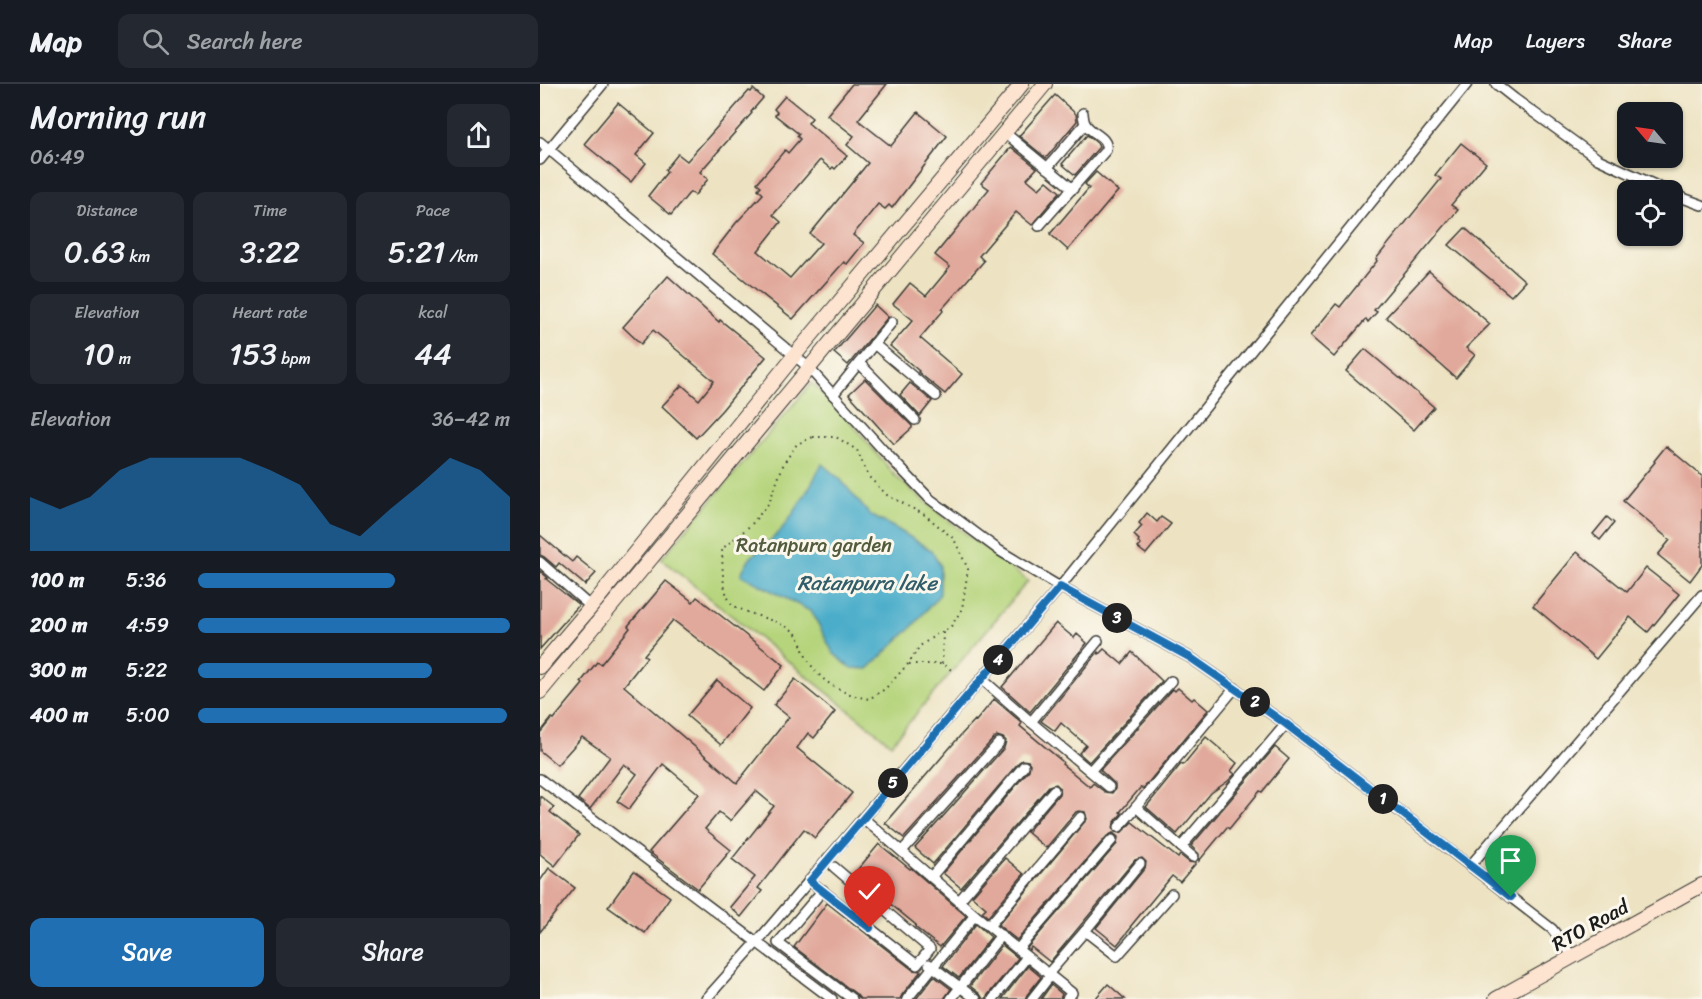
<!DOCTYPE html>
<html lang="en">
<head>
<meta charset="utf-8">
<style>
  body { margin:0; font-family:Sriracha,sans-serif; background:#242831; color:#f1f3f6; height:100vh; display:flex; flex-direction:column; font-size:22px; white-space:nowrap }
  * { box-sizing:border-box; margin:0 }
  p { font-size:20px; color:#9ea1a6 }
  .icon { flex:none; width:33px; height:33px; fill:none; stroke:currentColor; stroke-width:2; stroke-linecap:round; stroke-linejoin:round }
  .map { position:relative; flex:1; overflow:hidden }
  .drawer { display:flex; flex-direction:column; background:#171b24; width:540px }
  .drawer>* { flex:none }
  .needle { width:39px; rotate:299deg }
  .tools { position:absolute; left:1077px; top:18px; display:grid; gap:12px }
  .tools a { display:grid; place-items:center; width:66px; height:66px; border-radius:12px; background:#171b24; box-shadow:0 2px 4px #0004; font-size:30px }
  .pin { position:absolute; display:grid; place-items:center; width:51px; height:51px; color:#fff; margin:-62px -26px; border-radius:50% 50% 50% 0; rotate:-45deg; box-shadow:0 0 6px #0007 }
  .pin .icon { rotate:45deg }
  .km { position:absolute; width:30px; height:30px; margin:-15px; border-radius:50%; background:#222; color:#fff; font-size:16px; line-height:30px; text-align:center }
  .round { display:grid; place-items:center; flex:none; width:63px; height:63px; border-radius:12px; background:#242831 }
  .overview { display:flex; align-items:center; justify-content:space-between; height:102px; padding:0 30px }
  h1 { font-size:33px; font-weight:600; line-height:45px }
  .metrics { display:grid; grid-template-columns:repeat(3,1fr); gap:9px; height:102px; padding:6px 30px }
  .metrics div { display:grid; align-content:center; border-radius:12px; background:#242831; text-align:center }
  .metrics b { font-size:30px; font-weight:600 }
  .metrics small { font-size:16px; font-weight:400 }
  .metrics p { font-size:16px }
  .chart { height:168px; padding:12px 30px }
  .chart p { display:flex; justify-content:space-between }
  .chart svg { width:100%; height:108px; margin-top:6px; fill:#1f6fb2; opacity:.7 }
  .primary-button { display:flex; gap:12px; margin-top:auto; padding:12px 30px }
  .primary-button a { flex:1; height:69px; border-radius:12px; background:#1f6fb2; color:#fff; font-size:24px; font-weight:600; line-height:69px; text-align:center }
  .primary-button a+a { background:#242831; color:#f1f3f6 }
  ul { padding:0 30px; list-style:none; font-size:20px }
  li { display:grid; grid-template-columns:96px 72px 1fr; align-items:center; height:45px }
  li i { height:15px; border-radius:8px; background:#1f6fb2 }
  header { display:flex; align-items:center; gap:36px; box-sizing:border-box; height:84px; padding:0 30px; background:#171b24; border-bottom:2px solid #363941 }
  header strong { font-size:28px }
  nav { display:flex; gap:33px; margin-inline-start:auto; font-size:21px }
  .search { width:420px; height:54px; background:#242831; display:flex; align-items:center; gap:15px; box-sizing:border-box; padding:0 21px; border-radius:12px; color:#9ea1a6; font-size:22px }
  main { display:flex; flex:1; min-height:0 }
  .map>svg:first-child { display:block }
  .green { fill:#b5d47b; stroke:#68784c; stroke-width:1.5 }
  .water { fill:#4badca; stroke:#346473; stroke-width:1.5 }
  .building { fill:#e1a99b }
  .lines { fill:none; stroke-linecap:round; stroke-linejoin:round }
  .street-casing { stroke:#3b3a35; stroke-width:12 }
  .secondary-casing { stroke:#3b3a35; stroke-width:16 }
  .path { stroke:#3b3a35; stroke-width:2; stroke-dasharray:1.5 4.5; stroke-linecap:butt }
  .street { stroke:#fff; stroke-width:9 }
  .secondary { stroke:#fde4d1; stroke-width:14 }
  .route-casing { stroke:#fff; stroke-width:12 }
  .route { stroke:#1f6fb2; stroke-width:8 }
  .labels { text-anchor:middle; stroke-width:6; stroke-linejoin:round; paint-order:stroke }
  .park-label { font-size:20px; fill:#525c3d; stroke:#fbf7ec }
  .street-label { font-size:20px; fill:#1c1c1c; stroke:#fbf7ec }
  .water-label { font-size:21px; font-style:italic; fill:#315d6a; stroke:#fbf7ec }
</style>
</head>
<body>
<header>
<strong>Map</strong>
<div class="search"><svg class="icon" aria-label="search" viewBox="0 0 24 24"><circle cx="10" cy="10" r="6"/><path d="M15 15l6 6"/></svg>Search here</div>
<nav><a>Map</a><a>Layers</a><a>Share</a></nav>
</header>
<main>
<section class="drawer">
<div class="overview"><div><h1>Morning run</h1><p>06:49</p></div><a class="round"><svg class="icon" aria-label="share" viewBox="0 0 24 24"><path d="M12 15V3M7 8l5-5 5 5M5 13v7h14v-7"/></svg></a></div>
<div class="metrics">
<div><p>Distance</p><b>0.63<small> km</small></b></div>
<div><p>Time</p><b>3:22</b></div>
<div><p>Pace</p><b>5:21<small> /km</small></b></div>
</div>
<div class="metrics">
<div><p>Elevation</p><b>10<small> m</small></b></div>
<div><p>Heart rate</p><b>153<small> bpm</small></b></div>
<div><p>kcal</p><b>44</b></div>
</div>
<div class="chart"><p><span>Elevation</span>36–42 m</p>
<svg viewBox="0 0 160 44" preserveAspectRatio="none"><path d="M0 44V22L10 27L20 22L30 11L40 6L50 6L60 6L70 6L80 11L90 17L100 33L110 38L120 27L130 17L140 6L150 11L160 22V44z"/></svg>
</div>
<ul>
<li><b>100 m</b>5:36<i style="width:63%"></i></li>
<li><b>200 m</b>4:59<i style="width:100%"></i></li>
<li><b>300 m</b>5:22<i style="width:75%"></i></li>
<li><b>400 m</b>5:00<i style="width:99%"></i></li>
</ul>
<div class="primary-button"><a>Save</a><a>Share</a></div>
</section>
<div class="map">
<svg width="1162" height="915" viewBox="0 0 1162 915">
  <rect width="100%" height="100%" fill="#fbf7ec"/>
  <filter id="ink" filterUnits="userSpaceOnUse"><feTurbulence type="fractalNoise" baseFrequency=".0167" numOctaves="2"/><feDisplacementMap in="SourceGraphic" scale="12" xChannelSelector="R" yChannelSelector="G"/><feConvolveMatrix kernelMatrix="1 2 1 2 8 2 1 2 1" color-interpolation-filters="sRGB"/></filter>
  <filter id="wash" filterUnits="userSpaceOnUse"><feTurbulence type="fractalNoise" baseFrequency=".008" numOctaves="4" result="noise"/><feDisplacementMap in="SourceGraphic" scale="24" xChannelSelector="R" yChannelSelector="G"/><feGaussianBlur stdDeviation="1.35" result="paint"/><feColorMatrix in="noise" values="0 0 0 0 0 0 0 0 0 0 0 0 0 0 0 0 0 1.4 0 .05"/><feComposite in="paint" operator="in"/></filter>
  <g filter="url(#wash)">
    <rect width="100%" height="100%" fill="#ede3c3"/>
    <!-- green -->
    <polygon class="green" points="272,299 306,332 356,393 404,433 488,497 351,660 121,475"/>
    <!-- water -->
    <path class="water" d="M282,380L301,396L330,431L357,445L391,466L400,481V510L373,542L328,585L311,584L293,569L272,528L201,491C208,469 226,463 240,447C257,427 270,403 282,380Z"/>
    <g id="blocks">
      <!-- building -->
      <g class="building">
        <polygon points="312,0 347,0 318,36 351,62 378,28 407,52 352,124 349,121 345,125 338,120 313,151 324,159 307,180 304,178 253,235 172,170 196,139 223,110 218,105 221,102 217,99 245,66 248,69 260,55 257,52 259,50 235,31 237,28 234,25 245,12 272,34 268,39 307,72 295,85 293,83 291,85 280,76 233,131 241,138 218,167 250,194 281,159 270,150 328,79 307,61 314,52 287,31"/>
        <polygon points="213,5 223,14 211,28 212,29 160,88 168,95 155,111 150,108 131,131 108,112 127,88 125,86 138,70 147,77 209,7 211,8"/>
        <polygon points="515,11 536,30 537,37 506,74 479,52"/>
        <polygon points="78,19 114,49 96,71 106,79 91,98 44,60"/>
        <polygon points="547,51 557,59 559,63 535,91 522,80"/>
        <polygon points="921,59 946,79 911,121 918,126 834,226 837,228 828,238 826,235 794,273 770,252 796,220 800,223 837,177 836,175 901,95 895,91"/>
        <polygon points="471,63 497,84 487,95 499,105 507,97 520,108 494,138 492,141 476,128 439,172 444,177 402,225 403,227 380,254 422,290 405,310 378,288 379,287 350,262 373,236 353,220 370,199 386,212 410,183 395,171 449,105 441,99"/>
        <polygon points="556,88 578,107 528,166 510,150 549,104 545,100"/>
        <polygon points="925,144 985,197 971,212 909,161"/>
        <polygon points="889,187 950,240 926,264 935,271 916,294 846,233"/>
        <polygon points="128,192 179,238 180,236 226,273 182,326 156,354 122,322 142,301 159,316 174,297 113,246 101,260 83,243"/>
        <polygon points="335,221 348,233 308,281 294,269"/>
        <polygon points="825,265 894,323 874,346 806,287"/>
        <polygon points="325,295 372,342 372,344 354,360 309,310"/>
        <polygon points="370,299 392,317 380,332 360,311"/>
        <polygon points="1126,362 1162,392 1162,481 1150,497 1118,471 1130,456 1083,417 1115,378 1114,377"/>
        <polygon points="607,429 617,438 621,433 631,440 606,470 598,464 601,461 598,458 599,456 594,451 602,442 599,439"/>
        <polygon points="1067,433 1074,439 1060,456 1053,450"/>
        <polygon points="0,451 32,478 36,473 56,489 45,501 19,479 16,483 4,473 0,471"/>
        <polygon points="1037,468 1087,508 1106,484 1139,510 1108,548 1090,533 1056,575 993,522"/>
        <polygon points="0,487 8,494 6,495 39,521 0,565"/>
        <polygon points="126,497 153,518 157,513 244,581 224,607 133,536 104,571 107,573 84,602 197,699 249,633 234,621 255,595 295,628 274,654 268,649 257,664 312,709 275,754 264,745 218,804 222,807 201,833 190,823 215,793 192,775 234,722 216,707 190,737 179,728 165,745 191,766 158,805 109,768 159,710 123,680 89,725 77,717 97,690 84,680 50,725 38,715 70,673 42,653 17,681 0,667 0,649 12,634 14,635 43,600 41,598 57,578 61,580 90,544 88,542"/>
        <polygon points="516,539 534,554 537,550 547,559 490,628 462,603"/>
        <polygon points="564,565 582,580 592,568 622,597 549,678 539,669 546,661 521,639 515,647 501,637 558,568 559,570"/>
        <polygon points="177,596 210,624 181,661 147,632"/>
        <polygon points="638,604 652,616 654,614 668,626 603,705 601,703 580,728 582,729 574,739 573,745 575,748 581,749 592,738 638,774 640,771 649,778 656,779 640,798 632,792 590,843 591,844 577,861 556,844 605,784 606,778 602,774 595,776 510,878 491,863 489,866 487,864 577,760 578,753 573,749 567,752 477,856 458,841 547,735 545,728 539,727 536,728 506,764 487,748 519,710 520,704 516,700 509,702 421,804 403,789 489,686 490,680 488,677 482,676 479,678 393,780 375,764 464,664 466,657 463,654 457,652 454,654 364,754 345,739 420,652 435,636 436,637 454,615 482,639 480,642 523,678 522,680 550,703 553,699 565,708 572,709 575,705 575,700 560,686 633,605 635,607"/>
        <polygon points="666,653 697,679 691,687 695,690 688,697 671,709 637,750 606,723 641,680 643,681"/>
        <polygon points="735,663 749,675 722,708 720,707 689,745 687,743 659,777 659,770 651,762"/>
        <polygon points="0,712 14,723 10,728 39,751 15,782 0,770"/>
        <polygon points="339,760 370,785 371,784 426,832 400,863 375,843 376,841 314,790"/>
        <polygon points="465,774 484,790 448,833 442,828 446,824 432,812"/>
        <polygon points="9,784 35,804 0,848 0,797"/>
        <polygon points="94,787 130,813 105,849 68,823"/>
        <polygon points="287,819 373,886 381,887 362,911 360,915 320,915 316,910 254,863"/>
        <polygon points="436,840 451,853 419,894 403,882"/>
        <polygon points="462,861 478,874 448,911 446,915 443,915 440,910 430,902"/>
        <polygon points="488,882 501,893 487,911 485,915 462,915"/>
        <polygon points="394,892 411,905 404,915 376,915"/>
        <polygon points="568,900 585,915 555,915"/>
        <polygon points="511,901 522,910 520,915 501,915"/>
      </g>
    </g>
  </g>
  <g filter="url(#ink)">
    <use href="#blocks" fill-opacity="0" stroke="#3b3a35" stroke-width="1.5"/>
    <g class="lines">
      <!-- street casing -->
      <g class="street-casing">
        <g id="street">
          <polyline points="956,0 975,15 1058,75 1126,106"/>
          <polyline points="464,48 533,105"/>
          <polyline points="0,58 268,283 343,366 390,415 460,467 520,503 651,574 746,640 1012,845 1033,872"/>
          <polyline points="0,76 63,0"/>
          <polyline points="507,84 545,40"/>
          <polyline points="1132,110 1162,121"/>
          <path d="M499,142L566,66C569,52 550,50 545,39C544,38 543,31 543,29"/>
          <polyline points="334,260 396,312"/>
          <polyline points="319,279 375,336"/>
          <polyline points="293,311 352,238"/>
          <polyline points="0,478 51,523"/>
          <polyline points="558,557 491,638 569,703"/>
          <polyline points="442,595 491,638"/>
          <polyline points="550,687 631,597"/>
          <polyline points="0,695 292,915"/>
          <polyline points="596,723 695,604"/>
          <polyline points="323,734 435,831 532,909 527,915"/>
          <polyline points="579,743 596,723 641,763"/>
          <polyline points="362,767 459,659"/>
          <polyline points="653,773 641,763 746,640"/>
          <polyline points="930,782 1162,511"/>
          <polyline points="391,793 484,682"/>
          <polyline points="270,797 377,881 390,865 294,783"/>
          <polyline points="283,806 238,859 312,915"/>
          <polyline points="419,817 514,706"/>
          <polyline points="449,842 541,733"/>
          <polyline points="545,847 600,780"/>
          <polyline points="478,865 572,756"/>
          <polyline points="389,880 436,915"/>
          <polyline points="508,890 545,847 577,872 632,810"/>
          <polyline points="166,915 217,858 520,503 927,0"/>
          <polyline points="367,915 435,831"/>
          <polyline points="411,915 461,851"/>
          <polyline points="453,915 487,873"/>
          <polyline points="492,915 510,892"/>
        </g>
      </g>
      <!-- secondary casing -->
      <g class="secondary-casing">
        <g id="secondary">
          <polyline points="0,583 51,523 254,272 482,0"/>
          <polyline points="0,608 505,0"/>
          <polyline points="956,915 1162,801"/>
        </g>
      </g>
      <!-- path -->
      <g class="path">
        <path d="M273,353H296L317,366L328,392L347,411L385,431L414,455L428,485L422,525L410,544L397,550L380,562L368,580L345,605L329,615C300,610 276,596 264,568C259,556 260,550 247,543C235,536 197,527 191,519C181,504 183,483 182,465L211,441L229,419L244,379L257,360Z"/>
        <polyline points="369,580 402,580 413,587"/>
        <polyline points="402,580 403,547"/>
      </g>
      <!-- street -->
      <use href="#street" class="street"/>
      <!-- secondary -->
      <use href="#secondary" class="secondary"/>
    </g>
  </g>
  <g class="lines" filter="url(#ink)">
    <!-- route casing -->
    <g class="route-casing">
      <polyline id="route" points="330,844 270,797 520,503 651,574 746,640 971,813"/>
    </g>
    <!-- route -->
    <use href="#route" class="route"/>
  </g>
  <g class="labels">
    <!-- park labels -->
    <g class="park-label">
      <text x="274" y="468">Ratanpura garden</text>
    </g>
    <!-- street labels -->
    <g class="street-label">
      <text transform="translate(1050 841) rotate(-29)" y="7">RTO Road</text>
    </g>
    <!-- water labels -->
    <g class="water-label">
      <text x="327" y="506">Ratanpura lake</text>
    </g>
  </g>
</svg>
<div class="tools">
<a><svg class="needle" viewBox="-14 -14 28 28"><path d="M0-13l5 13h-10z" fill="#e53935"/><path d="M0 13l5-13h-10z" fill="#9ea1a6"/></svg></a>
<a><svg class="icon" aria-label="locate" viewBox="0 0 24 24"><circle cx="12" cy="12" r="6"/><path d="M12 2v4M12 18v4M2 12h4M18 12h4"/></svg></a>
</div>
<div class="pin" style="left:971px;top:813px;background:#1e9e55"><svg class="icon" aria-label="arrive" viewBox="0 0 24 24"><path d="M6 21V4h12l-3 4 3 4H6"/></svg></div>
<div class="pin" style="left:330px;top:844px;background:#d93025"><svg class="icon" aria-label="check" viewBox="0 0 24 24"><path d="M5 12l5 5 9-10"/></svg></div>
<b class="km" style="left:843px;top:715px">1</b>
<b class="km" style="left:715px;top:618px">2</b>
<b class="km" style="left:577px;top:534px">3</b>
<b class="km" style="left:458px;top:576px">4</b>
<b class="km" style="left:353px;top:699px">5</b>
</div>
</main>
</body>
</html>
